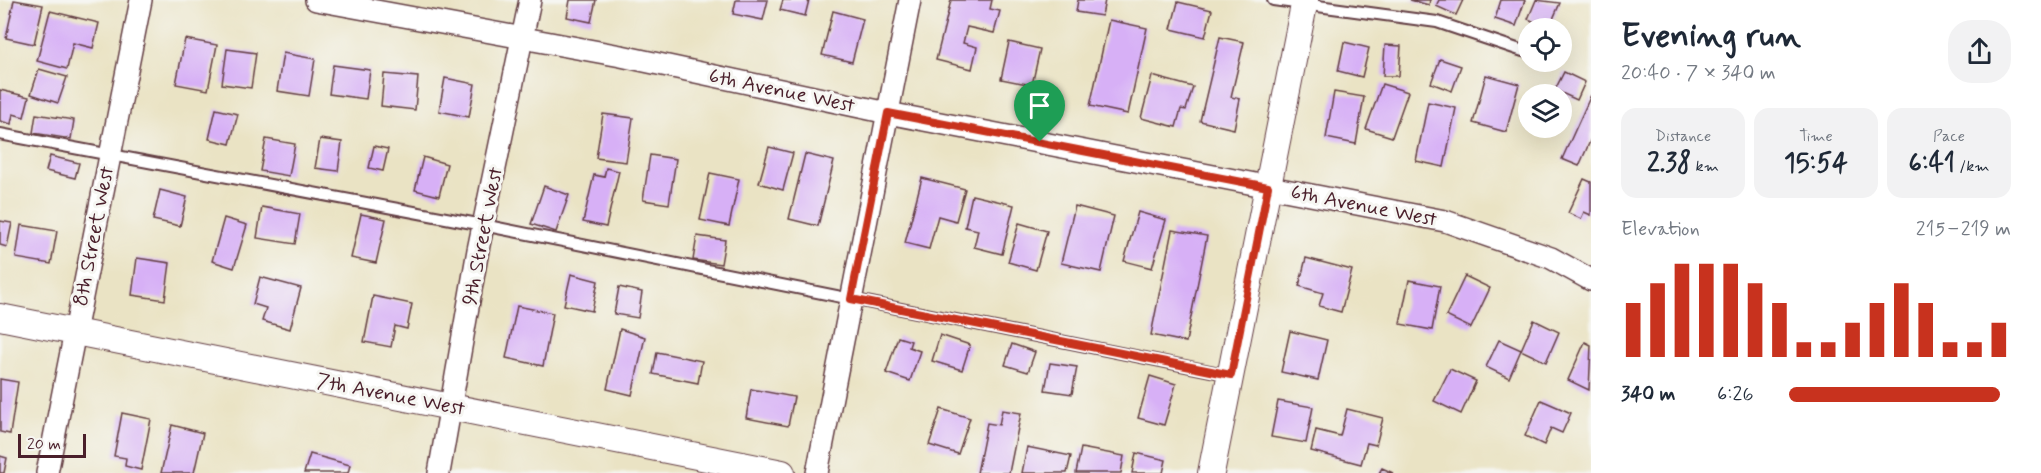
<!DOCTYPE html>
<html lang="en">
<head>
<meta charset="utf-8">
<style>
  body { margin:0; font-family:Mynerve,sans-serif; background:#f2f2f3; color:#1f2937; height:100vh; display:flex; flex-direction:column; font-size:22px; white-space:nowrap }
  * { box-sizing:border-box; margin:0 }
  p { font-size:20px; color:#747a83 }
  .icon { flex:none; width:33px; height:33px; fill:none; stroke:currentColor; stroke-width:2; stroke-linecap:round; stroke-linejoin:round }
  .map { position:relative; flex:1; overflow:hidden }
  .details { display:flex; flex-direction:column; background:#fff; width:450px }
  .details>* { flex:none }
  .controls { position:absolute; left:1518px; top:18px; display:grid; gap:12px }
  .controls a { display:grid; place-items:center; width:54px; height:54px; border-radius:50%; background:#fff; box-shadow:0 6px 24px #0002; font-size:30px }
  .scale { position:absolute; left:18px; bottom:15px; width:68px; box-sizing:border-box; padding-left:6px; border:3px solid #4a1f2b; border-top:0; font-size:16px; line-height:21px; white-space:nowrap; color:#4a1f2b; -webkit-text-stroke:4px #f6f6f2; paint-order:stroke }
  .pin { position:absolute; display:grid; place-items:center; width:51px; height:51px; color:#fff; margin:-62px -26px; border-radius:50% 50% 50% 0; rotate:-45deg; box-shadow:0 0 6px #0007 }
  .pin .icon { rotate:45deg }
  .round { display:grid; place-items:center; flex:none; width:63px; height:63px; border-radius:24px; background:#f2f2f3 }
  .summary { display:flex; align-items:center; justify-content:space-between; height:102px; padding:0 30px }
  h1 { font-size:33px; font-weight:700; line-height:45px }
  .metrics { display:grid; grid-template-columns:repeat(3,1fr); gap:9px; height:102px; padding:6px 30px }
  .metrics div { display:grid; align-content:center; border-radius:15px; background:#f2f2f3; text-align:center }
  .metrics b { font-size:26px; font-weight:700 }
  .metrics small { font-size:16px; font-weight:400 }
  .metrics p { font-size:16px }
  .chart { height:168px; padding:12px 30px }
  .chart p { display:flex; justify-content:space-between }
  .chart svg { width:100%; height:108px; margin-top:6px; stroke:#c8321e; stroke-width:6 }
  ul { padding:0 30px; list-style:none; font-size:20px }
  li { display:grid; grid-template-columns:96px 72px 1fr; align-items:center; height:45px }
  li i { height:15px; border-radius:8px; background:#c8321e }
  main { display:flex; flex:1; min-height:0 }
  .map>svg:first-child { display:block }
  .building { fill:#d7b0f6 }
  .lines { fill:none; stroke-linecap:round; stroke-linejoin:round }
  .service-casing { stroke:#623c42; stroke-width:14 }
  .minor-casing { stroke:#623c42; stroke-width:24 }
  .tertiary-casing { stroke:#623c42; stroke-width:28 }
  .service { stroke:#fff; stroke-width:10 }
  .minor { stroke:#fff; stroke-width:21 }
  .tertiary { stroke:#fff; stroke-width:26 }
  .route-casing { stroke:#fff; stroke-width:12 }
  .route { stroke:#c8321e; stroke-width:8 }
  .labels { text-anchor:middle; stroke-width:6; stroke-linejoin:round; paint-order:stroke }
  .street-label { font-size:21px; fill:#4a1f2b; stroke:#f6f6f2 }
</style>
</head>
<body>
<main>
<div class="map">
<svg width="1591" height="473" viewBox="0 0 1591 473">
  <rect width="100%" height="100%" fill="#f6f6f2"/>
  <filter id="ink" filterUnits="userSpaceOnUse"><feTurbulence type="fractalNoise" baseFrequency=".0167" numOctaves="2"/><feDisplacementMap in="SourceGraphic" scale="12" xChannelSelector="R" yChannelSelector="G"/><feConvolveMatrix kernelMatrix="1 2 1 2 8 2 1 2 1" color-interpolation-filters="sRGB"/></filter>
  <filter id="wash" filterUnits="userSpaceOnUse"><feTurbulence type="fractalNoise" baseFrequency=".008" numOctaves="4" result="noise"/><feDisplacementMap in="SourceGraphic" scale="24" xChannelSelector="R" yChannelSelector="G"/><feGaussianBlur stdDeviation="1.35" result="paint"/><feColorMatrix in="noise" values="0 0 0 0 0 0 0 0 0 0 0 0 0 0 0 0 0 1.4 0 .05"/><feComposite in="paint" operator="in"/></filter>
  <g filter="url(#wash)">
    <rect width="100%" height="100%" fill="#eae3c4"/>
    <g id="blocks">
      <!-- building -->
      <g class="building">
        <polygon points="14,0 43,5 34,44 6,38"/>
        <polygon points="570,0 596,0 591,22 567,17"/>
        <polygon points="736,0 768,0 763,20 733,14"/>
        <polygon points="783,0 809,0 805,16 780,10"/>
        <polygon points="951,0 992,0 990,9 1000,11 994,33 967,27 963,43 977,47 972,69 936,60"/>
        <polygon points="1078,0 1105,0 1102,16 1076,12"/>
        <polygon points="1410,0 1430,0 1429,5"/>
        <polygon points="1439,0 1463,0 1456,15 1436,6"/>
        <polygon points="1501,0 1525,0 1516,26 1495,19"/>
        <polygon points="1536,0 1560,3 1549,28 1528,19"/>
        <polygon points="1178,2 1212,10 1205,37 1171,29"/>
        <polygon points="50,11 99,23 93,48 73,43 67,69 37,61"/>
        <polygon points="833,11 863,19 852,62 822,55"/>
        <polygon points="1109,20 1147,28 1128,114 1090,106"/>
        <polygon points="1220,37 1244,42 1231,97 1240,99 1234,129 1200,121"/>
        <polygon points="185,39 217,45 208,90 176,84"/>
        <polygon points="1009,42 1040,49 1032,85 1001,79"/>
        <polygon points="1344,42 1369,48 1362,77 1338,71"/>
        <polygon points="1385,45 1401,46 1399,76 1383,76"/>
        <polygon points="227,49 256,53 251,88 222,84"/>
        <polygon points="283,53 315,59 309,96 277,91"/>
        <polygon points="1440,59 1461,66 1452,91 1431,83"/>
        <polygon points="333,65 370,70 366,99 329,94"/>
        <polygon points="39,69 67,77 58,103 31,94"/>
        <polygon points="1564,72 1585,82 1577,100 1555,90"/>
        <polygon points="384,74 418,77 415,110 381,106"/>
        <polygon points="1486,75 1519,84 1506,132 1473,123"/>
        <polygon points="1152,76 1193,87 1186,110 1181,109 1176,127 1141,118"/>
        <polygon points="445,78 475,84 469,117 439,111"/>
        <polygon points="1382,84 1408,92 1392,137 1366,129"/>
        <polygon points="0,90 29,97 24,117 13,114 11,124 0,121"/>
        <polygon points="1334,92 1364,97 1356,144 1326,138"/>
        <polygon points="1591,95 1591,139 1579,166 1562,159"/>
        <polygon points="1428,102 1456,108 1444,167 1416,161"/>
        <polygon points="216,109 238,114 230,144 209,139"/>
        <polygon points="36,114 74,120 71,139 33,133"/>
        <polygon points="603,114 633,118 626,162 596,158"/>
        <polygon points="266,139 295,144 289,176 260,171"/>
        <polygon points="320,139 342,142 338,171 315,168"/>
        <polygon points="374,146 388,149 383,171 369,168"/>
        <polygon points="769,147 793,153 783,190 759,183"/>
        <polygon points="805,154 834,161 818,226 789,219"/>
        <polygon points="650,155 676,159 669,204 643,200"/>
        <polygon points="50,156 79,163 75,178 46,171"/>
        <polygon points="423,157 447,164 439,196 415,190"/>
        <polygon points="606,168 619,171 606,227 583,222 594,175 604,177"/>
        <polygon points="710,173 739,179 729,226 700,220"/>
        <polygon points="922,178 965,189 956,221 938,216 929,249 905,243"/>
        <polygon points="1584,179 1591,182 1591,215 1584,212 1581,219 1568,213"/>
        <polygon points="544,186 569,195 556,232 531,224"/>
        <polygon points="160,190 187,197 180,226 153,220"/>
        <polygon points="972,195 1014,205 1002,254 974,247 978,230 965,227"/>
        <polygon points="1075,206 1114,216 1101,272 1061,263"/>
        <polygon points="262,207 300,214 295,244 257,238"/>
        <polygon points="1138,212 1166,220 1152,268 1124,261"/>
        <polygon points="361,214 386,219 376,263 351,258"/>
        <polygon points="224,218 247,225 234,268 212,261"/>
        <polygon points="0,221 12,223 7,247 0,245"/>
        <polygon points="1019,223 1047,231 1036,270 1008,262"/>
        <polygon points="21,225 57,231 51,264 16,258"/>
        <polygon points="1172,230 1207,236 1186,342 1151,335"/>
        <polygon points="697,236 725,240 721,264 693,260"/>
        <polygon points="137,258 170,263 165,300 132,295"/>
        <polygon points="1306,258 1352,270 1341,312 1319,306 1323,293 1299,286"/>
        <polygon points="571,274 598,281 592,311 564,305"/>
        <polygon points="1465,276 1490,288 1471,328 1446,316"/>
        <polygon points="260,277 301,288 290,329 262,321 266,308 253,304"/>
        <polygon points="1409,280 1440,286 1432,330 1400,324"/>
        <polygon points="619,287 642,292 638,318 614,314"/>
        <polygon points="373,296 412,304 407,329 395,326 391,347 364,342"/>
        <polygon points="517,306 553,313 543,366 506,358"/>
        <polygon points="1534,320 1559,332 1546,362 1521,350 1509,378 1486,367 1499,340 1521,350"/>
        <polygon points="620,329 645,337 632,395 607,389"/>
        <polygon points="1290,331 1327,340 1318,380 1281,372"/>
        <polygon points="940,335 970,345 962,370 932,361"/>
        <polygon points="898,337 911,341 909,347 920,351 910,381 886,373"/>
        <polygon points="1585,342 1591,345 1589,390 1568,380"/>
        <polygon points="1012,344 1035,352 1028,372 1005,365"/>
        <polygon points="657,352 702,361 698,383 653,374"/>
        <polygon points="1050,363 1077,367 1072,394 1045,390"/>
        <polygon points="1450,369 1476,381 1461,414 1434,401"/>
        <polygon points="1150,376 1176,384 1164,425 1138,418"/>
        <polygon points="0,379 18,382 10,434 0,432"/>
        <polygon points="751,389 794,397 788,426 746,418"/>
        <polygon points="1541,400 1571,413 1562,433 1551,428 1544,445 1525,436"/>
        <polygon points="1278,401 1313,407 1306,443 1271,437"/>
        <polygon points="941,409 970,418 958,454 929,445"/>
        <polygon points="1347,409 1383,418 1376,445 1367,443 1361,464 1311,451 1316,430 1340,436"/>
        <polygon points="1002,410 1021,413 1009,473 977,473 987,423 999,425"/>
        <polygon points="122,413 151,419 141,470 125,466 126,458 114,456"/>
        <polygon points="172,425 203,433 194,473 161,473"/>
        <polygon points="1027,447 1071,456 1067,473 1022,473"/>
        <polygon points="1081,448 1124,456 1121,473 1076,473"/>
        <polygon points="1136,453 1166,460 1163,473 1132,473"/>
        <polygon points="310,454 350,465 348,473 304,473"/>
        <polygon points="0,456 7,458 4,473 0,473"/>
        <polygon points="1382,468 1393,473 1379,473"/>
      </g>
    </g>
  </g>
  <g filter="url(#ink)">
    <use href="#blocks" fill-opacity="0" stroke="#623c42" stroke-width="1.5"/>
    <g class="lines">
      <!-- service casing -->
      <g class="service-casing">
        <g id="service">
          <polyline points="1273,0 1437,22 1523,51"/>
          <polyline points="0,134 483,225 1230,375"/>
        </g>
      </g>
      <!-- minor casing -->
      <g class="minor-casing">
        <g id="minor">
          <polyline points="316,0 621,56 888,113 1445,221 1551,258 1591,280"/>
          <polyline points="47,473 141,0"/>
          <polyline points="439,473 478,250 530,0"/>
          <polyline points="817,473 910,0"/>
        </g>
      </g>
      <!-- tertiary casing -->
      <g class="tertiary-casing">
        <g id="tertiary">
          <polyline points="0,317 782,473"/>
          <polyline points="1211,473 1305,0"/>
        </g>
      </g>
      <!-- service -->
      <use href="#service" class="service"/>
      <!-- minor -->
      <use href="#minor" class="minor"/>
      <!-- tertiary -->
      <use href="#tertiary" class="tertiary"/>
    </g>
  </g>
  <g class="lines" filter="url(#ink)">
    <!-- route casing -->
    <g class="route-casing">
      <polygon id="route" points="888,113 1268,187 1231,375 851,299"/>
    </g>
    <!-- route -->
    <use href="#route" class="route"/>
  </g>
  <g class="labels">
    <!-- street labels -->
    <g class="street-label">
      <text transform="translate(782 90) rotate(12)" y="7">6th Avenue West</text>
      <text transform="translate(1364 205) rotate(11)" y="7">6th Avenue West</text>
      <text transform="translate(93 236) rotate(-79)" y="7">8th Street West</text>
      <text transform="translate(482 236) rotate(-79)" y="7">9th Street West</text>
      <text transform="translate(391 394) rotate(11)" y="7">7th Avenue West</text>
    </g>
  </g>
</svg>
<div class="controls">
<a><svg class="icon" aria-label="locate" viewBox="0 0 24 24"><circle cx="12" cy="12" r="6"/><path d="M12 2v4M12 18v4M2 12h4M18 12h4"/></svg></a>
<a><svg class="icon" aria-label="layers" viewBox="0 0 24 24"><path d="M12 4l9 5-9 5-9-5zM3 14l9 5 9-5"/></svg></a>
</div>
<div class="scale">20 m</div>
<div class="pin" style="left:1040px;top:142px;background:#1e9e55"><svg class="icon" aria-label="arrive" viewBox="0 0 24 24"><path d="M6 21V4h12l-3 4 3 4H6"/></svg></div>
</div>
<section class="details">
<div class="summary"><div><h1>Evening run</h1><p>20:40 · 7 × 340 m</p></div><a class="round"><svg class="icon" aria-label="share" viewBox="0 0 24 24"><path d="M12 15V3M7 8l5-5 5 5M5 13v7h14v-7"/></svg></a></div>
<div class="metrics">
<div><p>Distance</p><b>2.38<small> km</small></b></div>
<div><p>Time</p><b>15:54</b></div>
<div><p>Pace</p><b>6:41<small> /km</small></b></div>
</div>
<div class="chart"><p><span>Elevation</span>215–219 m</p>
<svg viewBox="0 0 160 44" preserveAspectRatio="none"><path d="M5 44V22M15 44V14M25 44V6M35 44V6M45 44V6M55 44V14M65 44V22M75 44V38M85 44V38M95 44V30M105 44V22M115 44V14M125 44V22M135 44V38M145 44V38M155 44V30"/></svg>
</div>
<ul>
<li><b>340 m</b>6:26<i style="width:95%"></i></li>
</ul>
</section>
</main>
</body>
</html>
